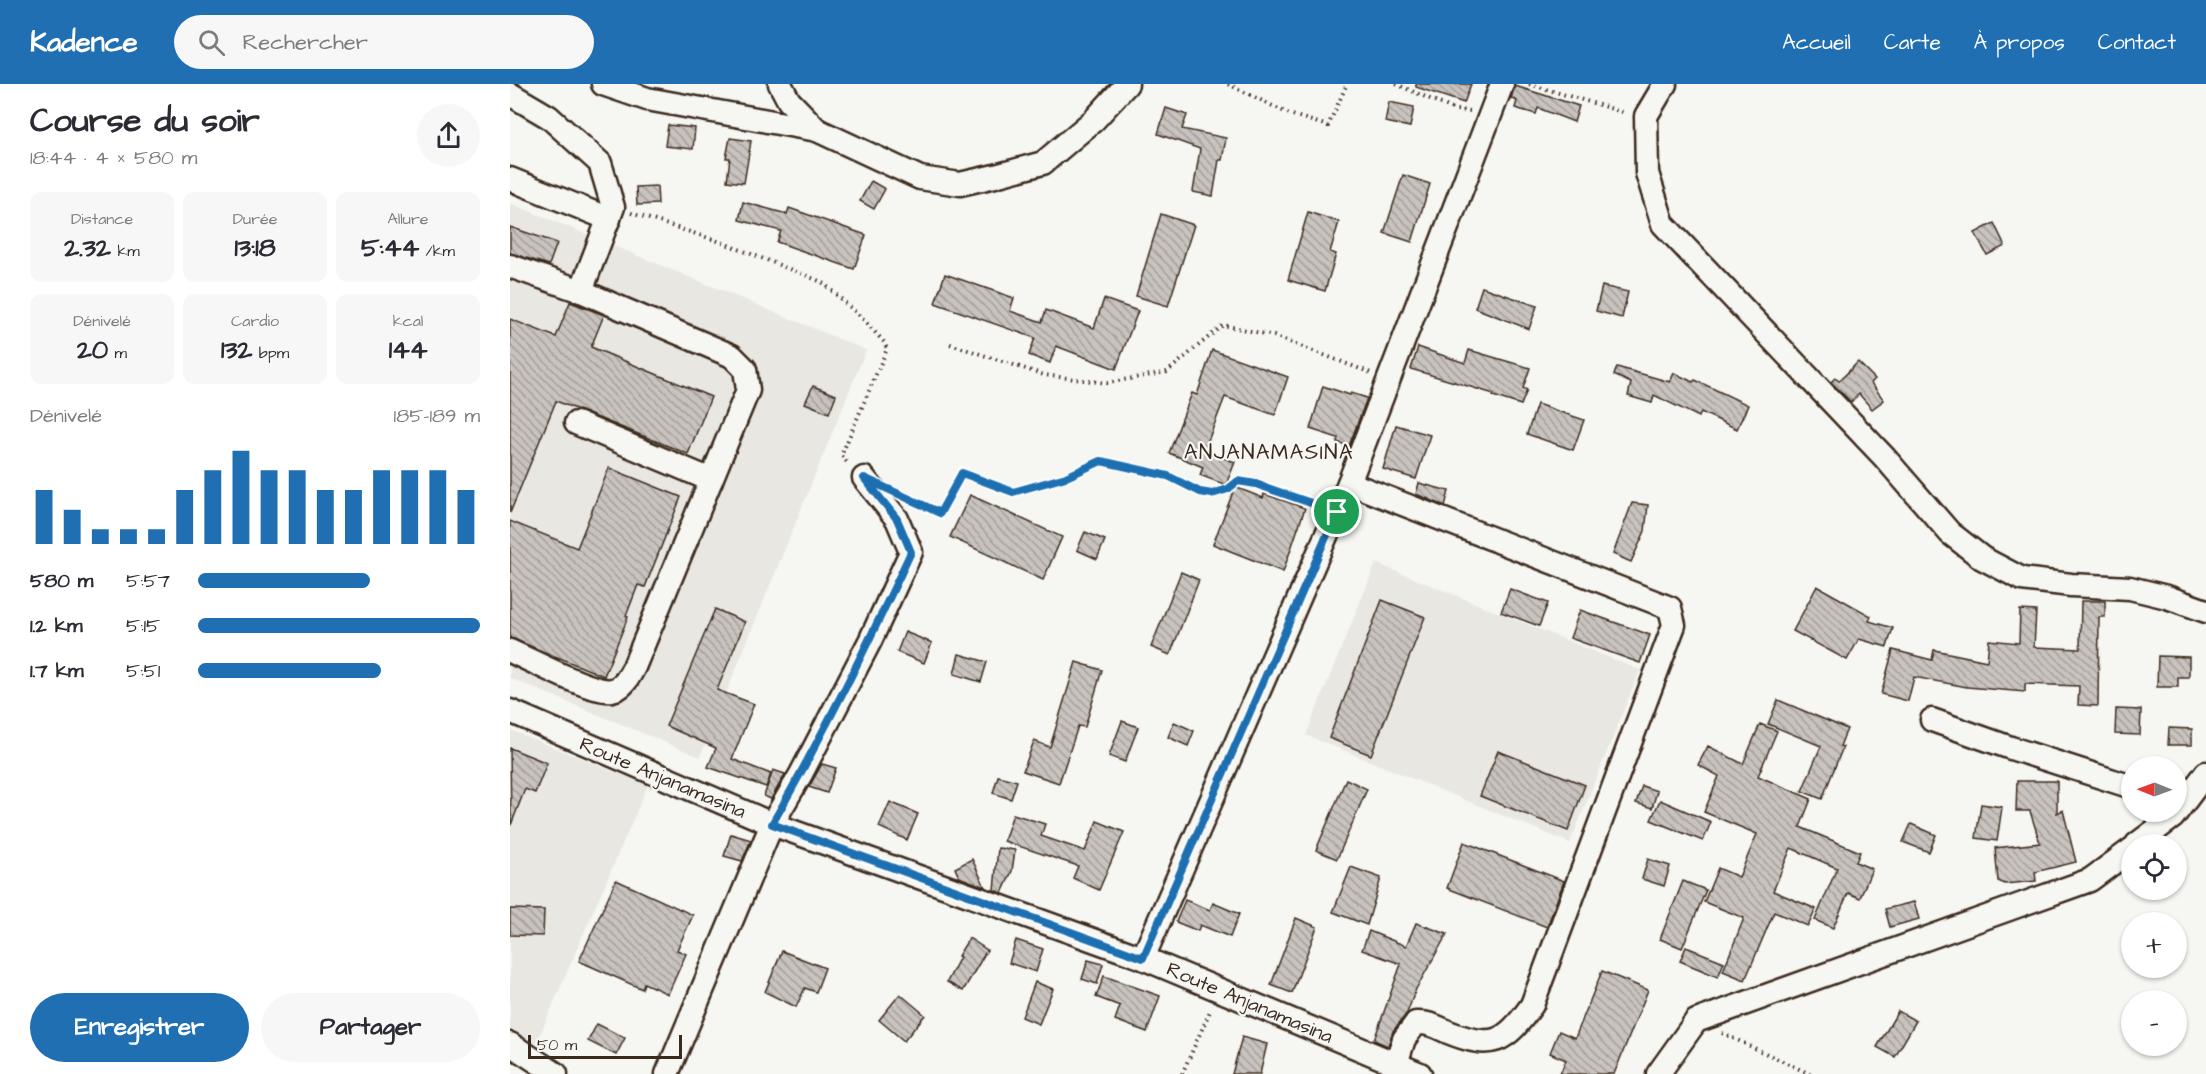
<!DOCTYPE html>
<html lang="fr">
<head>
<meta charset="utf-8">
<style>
  body { margin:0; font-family:"Architects Daughter",sans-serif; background:#f7f7f7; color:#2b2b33; height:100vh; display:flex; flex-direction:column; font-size:22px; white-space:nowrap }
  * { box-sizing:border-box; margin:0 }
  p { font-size:20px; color:#7c7c81 }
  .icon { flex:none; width:33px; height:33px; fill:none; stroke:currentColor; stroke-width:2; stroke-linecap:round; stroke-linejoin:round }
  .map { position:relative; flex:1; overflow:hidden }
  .panel { display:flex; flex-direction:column; background:#fff; width:510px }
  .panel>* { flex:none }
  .needle { width:39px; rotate:271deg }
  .fabs { position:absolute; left:1611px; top:672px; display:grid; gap:12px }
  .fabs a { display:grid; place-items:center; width:66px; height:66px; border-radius:50%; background:#fff; box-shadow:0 2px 4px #0004; font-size:30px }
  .scale { position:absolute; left:18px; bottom:15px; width:154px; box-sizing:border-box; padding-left:6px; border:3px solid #3b2a1e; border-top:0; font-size:16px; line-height:21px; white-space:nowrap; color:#3b2a1e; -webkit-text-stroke:4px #f6f6f2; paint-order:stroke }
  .pin { position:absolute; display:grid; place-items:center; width:51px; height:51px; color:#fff; margin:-26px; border:3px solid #fff; border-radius:50%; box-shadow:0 2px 6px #0007 }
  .round { display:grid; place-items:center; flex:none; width:63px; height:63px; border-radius:32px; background:#f7f7f7 }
  .headline { display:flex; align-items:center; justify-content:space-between; height:102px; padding:0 30px }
  h1 { font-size:33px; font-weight:800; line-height:45px }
  .figures { display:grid; grid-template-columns:repeat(3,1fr); gap:9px; height:102px; padding:6px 30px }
  .figures div { display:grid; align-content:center; border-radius:12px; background:#f7f7f7; text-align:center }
  .figures b { font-size:26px; font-weight:800 }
  .figures small { font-size:16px; font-weight:400 }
  .figures p { font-size:16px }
  .chart { height:168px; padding:12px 30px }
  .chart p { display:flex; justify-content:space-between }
  .chart svg { width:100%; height:108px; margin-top:6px; stroke:#1f6fb2; stroke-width:6 }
  .cta { display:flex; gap:12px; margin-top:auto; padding:12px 30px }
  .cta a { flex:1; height:69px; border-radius:36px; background:#1f6fb2; color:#fff; font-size:24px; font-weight:800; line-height:69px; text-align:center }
  .cta a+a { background:#f7f7f7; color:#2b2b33 }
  ul { padding:0 30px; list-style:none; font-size:20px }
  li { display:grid; grid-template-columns:96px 72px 1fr; align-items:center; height:45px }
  li i { height:15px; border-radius:8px; background:#1f6fb2 }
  header { display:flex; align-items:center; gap:36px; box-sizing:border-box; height:84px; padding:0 30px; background:#1f6fb2; color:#fff }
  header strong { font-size:28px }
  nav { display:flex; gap:33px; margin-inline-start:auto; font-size:21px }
  .search { width:420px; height:54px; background:#f7f7f7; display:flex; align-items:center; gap:15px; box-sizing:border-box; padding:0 21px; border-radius:33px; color:#7c7c81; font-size:22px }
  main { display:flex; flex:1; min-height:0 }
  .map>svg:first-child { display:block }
  .built { fill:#e8e7e2 }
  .building { fill:url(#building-back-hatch); stroke:#3b2a1e; stroke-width:1.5 }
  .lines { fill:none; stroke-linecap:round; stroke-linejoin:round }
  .minor-casing { stroke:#3b2a1e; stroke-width:27 }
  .path { stroke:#3b2a1e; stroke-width:4; stroke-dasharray:1.5 4.5; stroke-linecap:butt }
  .minor { stroke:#f6f6f2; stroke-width:22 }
  .route-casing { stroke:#fff; stroke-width:12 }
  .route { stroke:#1f6fb2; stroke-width:8 }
  .labels { text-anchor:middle; stroke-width:4.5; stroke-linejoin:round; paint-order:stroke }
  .street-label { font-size:20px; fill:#3b2a1e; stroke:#f6f6f2 }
  .neighbourhood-label { font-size:21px; letter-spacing:1.5px; fill:#3b2a1e; stroke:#f6f6f2 }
</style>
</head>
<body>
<header>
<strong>Kadence</strong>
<div class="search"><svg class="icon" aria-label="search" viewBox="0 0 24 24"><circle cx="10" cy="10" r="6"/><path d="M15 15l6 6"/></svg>Rechercher</div>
<nav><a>Accueil</a><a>Carte</a><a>À propos</a><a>Contact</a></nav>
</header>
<main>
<section class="panel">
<div class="headline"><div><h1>Course du soir</h1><p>18:44 · 4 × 580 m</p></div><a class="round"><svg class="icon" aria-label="share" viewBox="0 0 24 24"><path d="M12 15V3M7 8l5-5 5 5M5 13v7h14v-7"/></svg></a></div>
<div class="figures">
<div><p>Distance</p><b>2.32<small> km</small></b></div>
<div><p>Durée</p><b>13:18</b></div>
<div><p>Allure</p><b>5:44<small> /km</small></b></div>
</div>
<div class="figures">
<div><p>Dénivelé</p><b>20<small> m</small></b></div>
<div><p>Cardio</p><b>132<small> bpm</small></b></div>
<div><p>kcal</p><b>144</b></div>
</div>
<div class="chart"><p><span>Dénivelé</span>185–189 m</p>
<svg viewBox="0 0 160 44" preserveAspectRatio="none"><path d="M5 44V22M15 44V30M25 44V38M35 44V38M45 44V38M55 44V22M65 44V14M75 44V6M85 44V14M95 44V14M105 44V22M115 44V22M125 44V14M135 44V14M145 44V14M155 44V22"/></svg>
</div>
<ul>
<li><b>580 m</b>5:57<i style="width:61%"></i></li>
<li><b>1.2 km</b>5:15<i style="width:100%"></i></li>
<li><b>1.7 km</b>5:51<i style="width:65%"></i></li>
</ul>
<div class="cta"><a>Enregistrer</a><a>Partager</a></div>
</section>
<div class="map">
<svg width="1696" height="990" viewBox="0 0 1696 990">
  <defs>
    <pattern id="building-back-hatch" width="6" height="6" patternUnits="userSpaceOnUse" patternTransform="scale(1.5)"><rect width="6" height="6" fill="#c8c3be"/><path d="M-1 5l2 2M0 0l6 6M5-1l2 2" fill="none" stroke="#a49f9a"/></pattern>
  </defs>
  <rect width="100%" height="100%" fill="#f6f6f2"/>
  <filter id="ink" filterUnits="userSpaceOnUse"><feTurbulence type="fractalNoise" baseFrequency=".0167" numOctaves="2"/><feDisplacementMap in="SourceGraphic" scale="12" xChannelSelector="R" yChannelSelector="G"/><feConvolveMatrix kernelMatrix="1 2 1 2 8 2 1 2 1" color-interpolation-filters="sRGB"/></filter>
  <g filter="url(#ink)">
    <!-- built -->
    <g class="built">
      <polygon points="0,119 356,266 190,673 0,594"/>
      <polygon points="866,479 1130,586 1060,759 796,651"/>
      <polygon points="0,646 138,701 22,969 0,955"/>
    </g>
    <!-- building -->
    <g class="building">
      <polygon points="906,0 961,0 954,19 906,3"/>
      <polygon points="1005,2 1069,22 1064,38 1028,24 1026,30 1005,24 1007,17 1001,14"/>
      <polygon points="879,18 904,23 900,43 875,38"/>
      <polygon points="656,24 677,31 672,45 716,54 712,76 709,76 703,112 683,108 690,65 648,50"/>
      <polygon points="158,41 185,44 183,65 155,62"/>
      <polygon points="220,54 241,57 234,99 217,97 220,74 216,74"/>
      <polygon points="893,91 920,100 902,158 874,149"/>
      <polygon points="361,97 375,105 364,125 350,117"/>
      <polygon points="147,102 148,120 127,121 126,103"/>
      <polygon points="233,118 277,130 279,124 356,151 344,185 267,158 271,147 229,136"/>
      <polygon points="798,128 829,138 820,168 826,170 815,207 778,196"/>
      <polygon points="651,130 684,141 658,222 626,212"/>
      <polygon points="1484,139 1495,162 1477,171 1465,149"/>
      <polygon points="0,143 47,159 39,181 0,169"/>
      <polygon points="435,190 504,214 500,227 532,238 536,226 584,244 594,215 628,227 606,285 546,262 540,279 519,271 525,254 425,219"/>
      <polygon points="1092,202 1118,208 1112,234 1086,227"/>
      <polygon points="972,203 1027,222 1019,245 965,224"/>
      <polygon points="60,218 94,231 81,263 201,313 178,370 46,317 0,429 0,235 46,253"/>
      <polygon points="908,263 955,279 959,266 1020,284 1013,304 1017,306 1011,321 983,312 984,310 901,285"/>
      <polygon points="702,266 778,293 765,331 715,313 694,367 725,378 716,401 690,391 693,383 659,369 682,309 687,311"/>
      <polygon points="1348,278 1365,295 1361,299 1374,316 1362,325 1349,310 1341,318 1321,298 1325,294 1329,297"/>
      <polygon points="1107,283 1160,298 1164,289 1183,298 1185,296 1238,321 1227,345 1191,328 1189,333 1144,311 1142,319 1118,312 1121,299 1104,291"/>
      <polygon points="303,302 326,311 319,329 295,319"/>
      <polygon points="813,302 840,311 841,309 857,314 839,362 827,358 828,354 800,345"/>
      <polygon points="1027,320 1074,336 1063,366 1017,350"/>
      <polygon points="886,341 920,351 906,395 873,385"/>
      <polygon points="99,384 171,413 135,503 128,501 116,532 118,533 94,592 0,554 0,437 67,464"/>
      <polygon points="909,399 939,407 935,422 906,410"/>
      <polygon points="725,403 753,414 754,410 795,424 773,488 703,460"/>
      <polygon points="460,411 552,453 533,496 440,453"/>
      <polygon points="1122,419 1138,421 1135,447 1121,478 1103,470"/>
      <polygon points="575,448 595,456 587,475 567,466"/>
      <polygon points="671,488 689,496 660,571 641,563"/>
      <polygon points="1307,502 1361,532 1359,537 1383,544 1377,563 1349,555 1337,576 1283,547"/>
      <polygon points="1000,505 1038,519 1029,542 991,528"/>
      <polygon points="872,516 915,533 861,671 819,654"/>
      <polygon points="1571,517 1595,517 1595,533 1589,533 1588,622 1568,621 1569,602 1515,600 1515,608 1457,603 1404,593 1398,617 1371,610 1383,566 1422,576 1424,566 1477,577 1479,556 1509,559 1510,526 1526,527 1524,563 1570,565"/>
      <polygon points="205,525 235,538 207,606 244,620 222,675 261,690 256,703 198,683 206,664 156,642"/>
      <polygon points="1070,526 1140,551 1130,579 1060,554"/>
      <polygon points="395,548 422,559 414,579 387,568"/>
      <polygon points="449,570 477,578 471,598 444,590"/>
      <polygon points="1648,572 1679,573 1679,593 1668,593 1668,603 1647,603"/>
      <polygon points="566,578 592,586 575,643 568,642 549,699 513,687 524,657 540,663"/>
      <polygon points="1268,616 1337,645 1330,662 1333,663 1312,715 1292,707 1311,662 1258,640"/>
      <polygon points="1606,625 1631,626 1630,651 1605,650"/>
      <polygon points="612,637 628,643 615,678 599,672"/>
      <polygon points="664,638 684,647 678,662 658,653"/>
      <polygon points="1250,640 1267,647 1248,692 1301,715 1290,743 1350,768 1346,778 1362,785 1350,814 1338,809 1323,844 1305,836 1327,784 1281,764 1263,807 1306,825 1298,842 1264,828 1235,896 1213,887 1234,834 1194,818 1208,784 1229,793 1247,750 1194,728 1209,692 1188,681 1198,662 1233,680"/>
      <polygon points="1659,644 1682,645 1682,661 1658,661"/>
      <polygon points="0,664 37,679 25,709 15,705 1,741"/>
      <polygon points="988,667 1075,701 1058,747 970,712"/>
      <polygon points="312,680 326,684 317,709 299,703"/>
      <polygon points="263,686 275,690 261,715 254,712"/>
      <polygon points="488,692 507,697 501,715 483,709"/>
      <polygon points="836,695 857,705 827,775 806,766"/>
      <polygon points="1507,697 1547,697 1547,729 1553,726 1566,778 1525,788 1526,797 1495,800 1488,797 1485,764 1530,759 1520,727 1506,727"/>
      <polygon points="1132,702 1147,707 1142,724 1126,719"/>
      <polygon points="1150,716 1201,738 1193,757 1141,736"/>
      <polygon points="380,718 408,730 397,756 369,743"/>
      <polygon points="1471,720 1492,723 1487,757 1466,754"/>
      <polygon points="503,730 535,740 531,752 575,767 587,737 614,748 589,806 563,794 568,782 494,757"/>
      <polygon points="1401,740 1426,751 1419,768 1393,758"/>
      <polygon points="221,750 241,756 232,777 214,772"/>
      <polygon points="954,758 1054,797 1037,843 937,804"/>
      <polygon points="488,764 505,766 502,787 492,809 484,806"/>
      <polygon points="462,775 475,803 449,793 445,784"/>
      <polygon points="1138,775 1160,782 1154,802 1132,795"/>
      <polygon points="841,783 871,794 857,841 823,828"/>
      <polygon points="106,796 183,831 167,866 176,870 158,910 134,899 132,905 69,877"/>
      <polygon points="1173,797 1196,806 1172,864 1150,855"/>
      <polygon points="675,816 700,826 703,819 729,830 720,853 690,841 688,847 666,838"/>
      <polygon points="1404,818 1409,835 1380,843 1375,825"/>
      <polygon points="0,825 34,826 33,852 0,851"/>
      <polygon points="786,834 807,843 782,909 761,901"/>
      <polygon points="906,839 937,850 906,905 897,929 883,947 878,962 864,956 891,880 852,866 859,847 896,862"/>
      <polygon points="459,854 477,866 453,907 437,898 450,873 448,872"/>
      <polygon points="506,856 533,865 526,888 499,879"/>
      <polygon points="1176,863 1214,878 1208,893 1170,877"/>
      <polygon points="272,867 315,884 306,908 295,904 286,923 255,908"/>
      <polygon points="578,876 593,880 587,900 572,895"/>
      <polygon points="1092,887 1138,906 1104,990 1050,990 1056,976 1040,969 1049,947 1065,954"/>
      <polygon points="594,892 650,912 637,948 605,936 610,922 586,913"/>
      <polygon points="525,898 543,905 529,940 512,933"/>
      <polygon points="390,910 415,931 394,957 369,936"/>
      <polygon points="1388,927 1406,937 1385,973 1367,963"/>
      <polygon points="87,940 115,954 106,971 78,957"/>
      <polygon points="732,953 757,960 750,990 722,990"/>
    </g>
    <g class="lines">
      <!-- minor casing -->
      <g class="minor-casing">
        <g id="minor">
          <polyline points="93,0 137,15 307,46"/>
          <polyline points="270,0 279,17 307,46 410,94 450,100 485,92 533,79 584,36 617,0"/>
          <polyline points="1155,0 1136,32 1137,89 1153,140 1375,374 1440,449 1472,474 1512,495 1561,501 1620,504 1657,513 1696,527"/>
          <polyline points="0,10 39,33 90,79 103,123 71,207 0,182"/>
          <polyline points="0,95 99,135"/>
          <polyline points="66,339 201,396"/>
          <path d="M839,399L1160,524L1164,541L1022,921C995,959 983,966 938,948C927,943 918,938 906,939L894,955L886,980"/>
          <path d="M0,567C21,576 83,610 102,606C114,604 119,592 124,583L238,306L235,285L222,272L71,207"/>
          <polyline points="0,627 262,740 633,874 910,990"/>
          <polyline points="1422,636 1501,664 1622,703"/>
          <polyline points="1627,760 1663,733 1696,689"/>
          <polyline points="633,874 839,399 992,0"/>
          <polyline points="0,960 46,990"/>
          <polyline points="157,990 262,740 291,690 360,557 401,468 387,435 354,394"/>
          <polyline points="1148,990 1186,937 1580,796 1622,765"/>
        </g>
      </g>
      <!-- path -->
      <g class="path">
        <polyline points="718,0 779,30 818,42 837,0"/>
        <polyline points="886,0 945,26 961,27"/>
        <polyline points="1019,0 1116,29"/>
        <polyline points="121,129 211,158 312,198 351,233 374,258 377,265 331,372 339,380"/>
        <polyline points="440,260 534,291 597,299 657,288 713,241 764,252 861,289"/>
        <polyline points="399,415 430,428 452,389 503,408 556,393 591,377 658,392 690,408 702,410 718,404 728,397 746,400 809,422"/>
        <polyline points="1212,949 1300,990"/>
        <polyline points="672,990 701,925"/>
      </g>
      <!-- minor -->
      <use href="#minor" class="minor"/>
    </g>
  </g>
  <g class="lines" filter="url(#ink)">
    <!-- route casing -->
    <g class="route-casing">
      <path id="route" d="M591,377L658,392L690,408L702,410L718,405L728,397L746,400L827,428L633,874L262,740C313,652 358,560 401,468L387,435L354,394L430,429L452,389L503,408L556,393Z"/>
    </g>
    <!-- route -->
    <use href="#route" class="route"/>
  </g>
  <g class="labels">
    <!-- street labels -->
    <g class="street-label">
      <text transform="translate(153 693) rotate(23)" y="7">Route Anjanamasina</text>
      <text transform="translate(740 918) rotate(23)" y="7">Route Anjanamasina</text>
    </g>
    <!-- neighbourhood labels -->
    <g class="neighbourhood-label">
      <text x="759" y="375">ANJANAMASINA</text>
    </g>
  </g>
</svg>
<div class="fabs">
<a><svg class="needle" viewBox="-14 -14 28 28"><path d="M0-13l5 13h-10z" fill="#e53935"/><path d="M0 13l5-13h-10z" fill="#7c7c81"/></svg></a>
<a><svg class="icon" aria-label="locate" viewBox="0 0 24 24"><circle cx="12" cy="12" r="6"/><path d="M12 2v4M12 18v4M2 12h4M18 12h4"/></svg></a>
<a>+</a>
<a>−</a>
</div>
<div class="scale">50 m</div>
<div class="pin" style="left:827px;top:428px;background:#1e9e55"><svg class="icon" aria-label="arrive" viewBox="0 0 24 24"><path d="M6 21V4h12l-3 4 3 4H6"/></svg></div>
</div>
</main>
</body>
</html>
